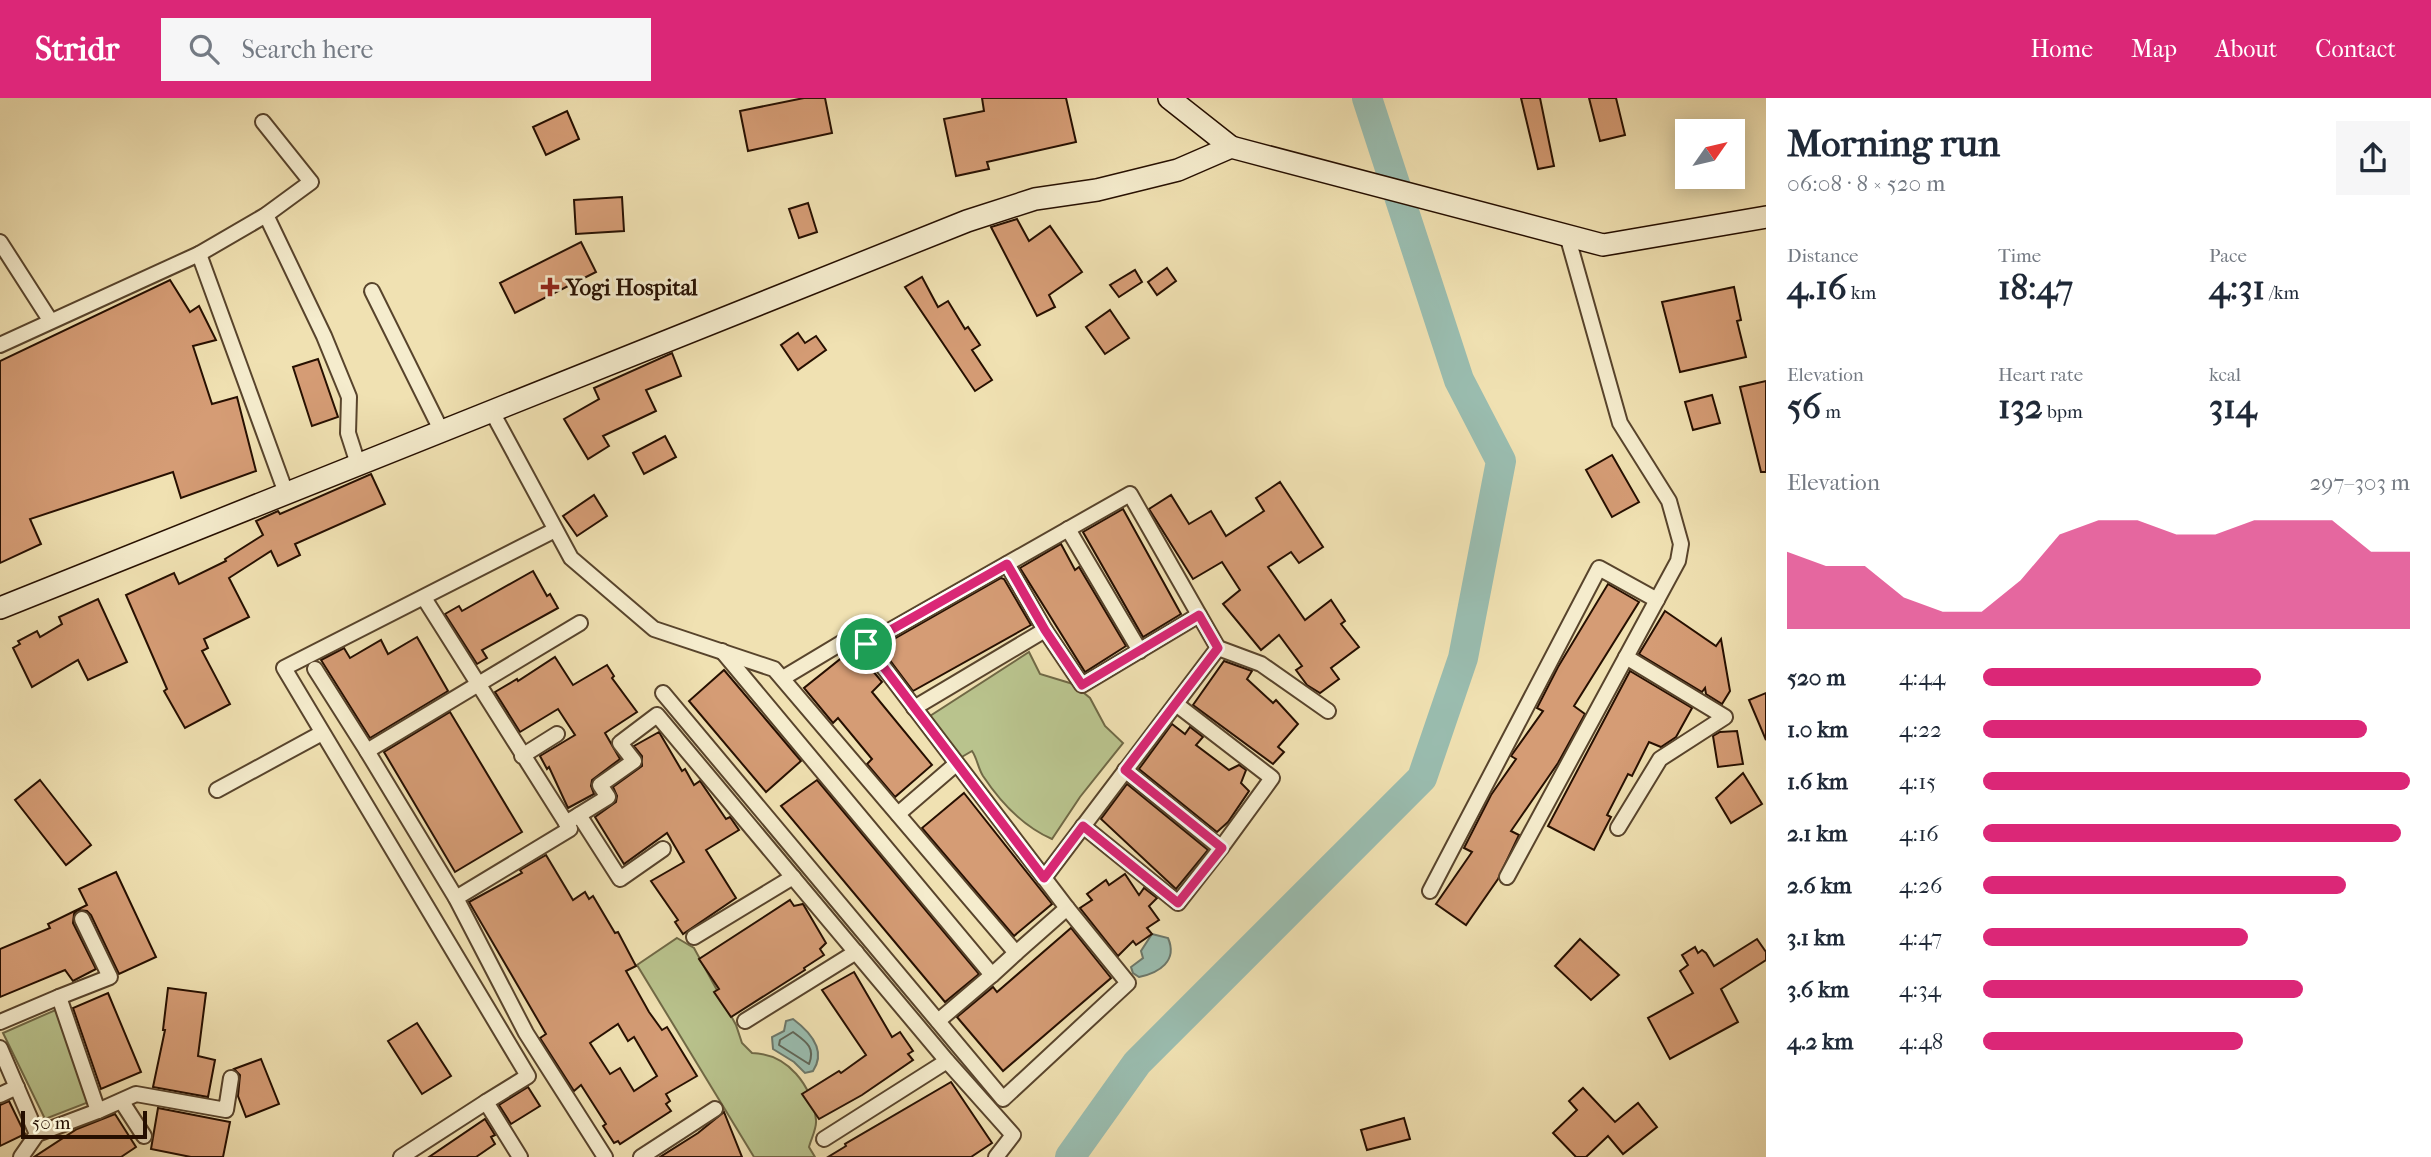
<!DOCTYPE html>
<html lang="en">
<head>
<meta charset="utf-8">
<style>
  body { margin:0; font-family:"IM FELL French Canon",serif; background:#f6f6f7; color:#1f2937; height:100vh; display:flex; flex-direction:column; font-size:26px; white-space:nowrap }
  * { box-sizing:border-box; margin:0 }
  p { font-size:23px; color:#747a83 }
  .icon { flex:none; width:38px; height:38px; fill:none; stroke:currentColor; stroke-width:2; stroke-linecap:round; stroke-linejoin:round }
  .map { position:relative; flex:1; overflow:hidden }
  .drawer { display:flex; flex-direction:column; background:#fff; width:665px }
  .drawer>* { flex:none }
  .needle { width:46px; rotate:56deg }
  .fabs { position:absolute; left:1675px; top:21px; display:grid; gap:14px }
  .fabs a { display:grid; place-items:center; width:70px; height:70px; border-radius:0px; background:#fff; box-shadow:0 4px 18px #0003; font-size:35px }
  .scale { position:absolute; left:21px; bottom:18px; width:126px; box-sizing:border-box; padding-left:7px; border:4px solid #260f00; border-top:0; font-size:19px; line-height:24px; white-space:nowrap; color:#260f00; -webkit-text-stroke:5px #f5eccd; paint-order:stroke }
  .pin { position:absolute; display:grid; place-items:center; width:60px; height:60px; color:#fff; margin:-30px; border:4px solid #fff; border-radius:50%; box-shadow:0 2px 7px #0007 }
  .round { display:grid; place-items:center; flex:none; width:74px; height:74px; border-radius:0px; background:#f6f6f7 }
  .head { display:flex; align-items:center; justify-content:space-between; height:119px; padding:0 21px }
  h1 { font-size:38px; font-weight:800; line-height:52px }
  .stats { display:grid; grid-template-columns:repeat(3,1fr); gap:10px; height:119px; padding:7px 21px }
  .stats div { display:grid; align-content:center }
  .stats b { font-size:35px; font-weight:800 }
  .stats small { font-size:19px; font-weight:400 }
  .stats p { font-size:19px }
  .chart { height:196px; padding:14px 21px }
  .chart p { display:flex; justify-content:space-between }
  .chart svg { width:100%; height:126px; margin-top:7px; fill:#db2777; opacity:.7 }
  ul { padding:0 21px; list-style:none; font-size:23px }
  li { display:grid; grid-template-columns:112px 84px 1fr; align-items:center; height:52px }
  li i { height:18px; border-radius:9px; background:#db2777 }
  header { display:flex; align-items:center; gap:42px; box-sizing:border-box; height:98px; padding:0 35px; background:#db2777; color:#fff }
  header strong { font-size:33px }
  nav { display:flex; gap:38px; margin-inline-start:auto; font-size:24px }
  .search { width:490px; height:63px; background:#f6f6f7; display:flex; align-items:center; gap:18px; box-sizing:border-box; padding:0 24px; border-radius:0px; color:#747a83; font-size:26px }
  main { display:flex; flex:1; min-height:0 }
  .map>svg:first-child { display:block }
  .green { fill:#b9c38d; stroke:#706946; stroke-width:2 }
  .water { fill:#9abdb0; stroke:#6c776a; stroke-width:2 }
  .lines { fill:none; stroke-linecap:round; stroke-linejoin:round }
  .shore { stroke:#606658; stroke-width:2 }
  .river { stroke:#9abdb0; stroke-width:30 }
  .building { fill:#d59c75; stroke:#260f00; stroke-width:2; fill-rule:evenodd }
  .street-casing { stroke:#58442c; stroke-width:18 }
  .secondary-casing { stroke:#260f00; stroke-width:24 }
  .street { stroke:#f5eccd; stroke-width:14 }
  .secondary { stroke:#f5eccd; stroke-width:21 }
  .route-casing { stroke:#fff; stroke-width:14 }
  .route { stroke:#db2777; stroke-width:9 }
  .poi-dot { fill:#8f2418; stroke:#f5eccd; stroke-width:2.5 }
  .labels { text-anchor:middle; stroke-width:6; stroke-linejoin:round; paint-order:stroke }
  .poi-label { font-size:23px; font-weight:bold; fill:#260f00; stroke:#f5eccd; text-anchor:start }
</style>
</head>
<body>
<header>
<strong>Stridr</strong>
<div class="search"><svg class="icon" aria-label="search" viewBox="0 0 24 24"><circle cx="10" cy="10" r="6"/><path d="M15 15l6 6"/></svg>Search here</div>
<nav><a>Home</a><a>Map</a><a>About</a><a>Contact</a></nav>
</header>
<main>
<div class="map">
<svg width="1766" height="1059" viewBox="0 0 1766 1059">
  <rect width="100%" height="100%" fill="#f0e1b2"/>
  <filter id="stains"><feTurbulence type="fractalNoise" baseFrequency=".00286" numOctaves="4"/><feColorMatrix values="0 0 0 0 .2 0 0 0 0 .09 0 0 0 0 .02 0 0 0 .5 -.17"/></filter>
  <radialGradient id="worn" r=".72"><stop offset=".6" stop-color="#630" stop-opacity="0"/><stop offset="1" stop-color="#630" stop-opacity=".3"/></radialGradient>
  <!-- green -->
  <g class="green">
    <path d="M1029,554L1040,576L1073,586L1090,600L1105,628L1123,645L1080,699L1052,741C1022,728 1001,705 983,678C978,670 977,660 972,653L960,660L930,618Z"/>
    <path d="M677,840L694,850L736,927L742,945L752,955C788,956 812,987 816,1022C817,1030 811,1041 809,1049L815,1059H754L637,867Z"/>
    <polygon points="60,910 89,1004 45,1021 3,935"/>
  </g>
  <!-- water -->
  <g class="water">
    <path d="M1152,836L1168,840C1178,863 1159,875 1139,879L1133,875L1131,869L1143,860L1141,853Z"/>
    <path d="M793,921C809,933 827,952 813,973L805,975L794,964L773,951L772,939L784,933L786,923Z"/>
  </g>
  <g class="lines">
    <!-- shore -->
    <path class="shore" d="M793,934C805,943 816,949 809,966L779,947L780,942Z"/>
    <!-- river -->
    <polyline class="river" points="1070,1059 1137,965 1422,680 1463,560 1501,363 1459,282 1367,0"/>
  </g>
  <!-- building -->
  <g class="building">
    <polygon points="804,0 825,0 832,35 748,53 740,13"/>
    <polygon points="982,0 1066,0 1076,44 987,64 989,71 956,78 944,21 984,13"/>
    <polygon points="1521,0 1540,0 1554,68 1538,71"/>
    <polygon points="1589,0 1616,0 1625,37 1600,43"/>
    <polygon points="567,13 579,41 546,57 533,29"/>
    <polygon points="622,99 624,133 576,136 574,102"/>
    <polygon points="808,105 817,134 799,140 789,111"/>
    <polygon points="1017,121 1029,143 1050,128 1082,174 1049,197 1055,209 1037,218 991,129"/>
    <polygon points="581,144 596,174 515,215 500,185"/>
    <polygon points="1167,170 1176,183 1157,197 1148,184"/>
    <polygon points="1135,172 1142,184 1119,199 1110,187"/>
    <polygon points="922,179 938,209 948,203 965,231 968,229 980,247 972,252 992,282 975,293 905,189"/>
    <polygon points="170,182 190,214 199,208 216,242 193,248 212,306 237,299 256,373 181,400 173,374 30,421 41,446 0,465 0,263"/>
    <polygon points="1734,189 1741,222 1737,223 1746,259 1680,274 1662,204"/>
    <polygon points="1110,212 1129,240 1105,256 1086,229"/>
    <polygon points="798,235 805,245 816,238 826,252 798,272 781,247"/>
    <polygon points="672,255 681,278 646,292 656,313 603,338 609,348 588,361 564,321 599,301 594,290"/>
    <polygon points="318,261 338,319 312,328 293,269"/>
    <polygon points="1766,283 1766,374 1761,374 1740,289"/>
    <polygon points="1712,297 1720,325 1693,332 1685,304"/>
    <polygon points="665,338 676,359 644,376 633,355"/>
    <polygon points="1612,357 1639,404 1612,419 1586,372"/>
    <polygon points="371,376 385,406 295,446 300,457 278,468 271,453 229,480 249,519 204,541 208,550 202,553 230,606 185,630 164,593 167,591 126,497 174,475 179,486 226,463 225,461 263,437 256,423 278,413 280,416"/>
    <polygon points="1280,384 1323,449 1299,465 1291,454 1268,469 1305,522 1331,502 1345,523 1341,526 1359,549 1331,570 1339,581 1320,595 1307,587 1296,572 1302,568 1279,537 1261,552 1223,506 1240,492 1222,464 1193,481 1149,411 1171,397 1189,426 1211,413 1226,438 1264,413 1256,400"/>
    <polygon points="594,397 607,418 577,438 563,418"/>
    <polygon points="1123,411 1181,516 1143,539 1083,434"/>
    <polygon points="1061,446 1075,472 1079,469 1126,548 1085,574 1020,470"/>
    <polygon points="533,473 547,498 550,496 558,510 482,552 487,560 477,566 445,516 459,508 462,513"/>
    <polygon points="1001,480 1004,481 1031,527 913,593 880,549"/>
    <polygon points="1608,486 1639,504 1574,608 1585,616 1558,665 1511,733 1519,737 1498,781 1466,827 1436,806 1472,754 1464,750 1491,697 1516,661 1511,658 1543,613 1537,610 1558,569"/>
    <polygon points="98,501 127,564 88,582 78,562 32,589 13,550 20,546 18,543 37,533 40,539 62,526 59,519"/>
    <polygon points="1665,513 1716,548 1721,541 1730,593 1722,606 1706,596 1705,590 1702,594 1639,556"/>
    <polygon points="417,539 448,593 370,640 321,562 344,550 350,560 381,542 388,556"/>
    <polygon points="854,550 882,584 872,594 932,667 895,699 867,666 872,661 838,620 833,625 804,590"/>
    <polygon points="555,559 573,587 607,567 614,578 612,580 637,614 605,635 620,661 592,682 591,688 594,696 568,710 549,669 547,671 540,658 575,637 558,611 520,634 495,594 517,581 518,583"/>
    <polygon points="1224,563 1252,573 1247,581 1273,605 1276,602 1298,626 1278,649 1284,654 1273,666 1193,607"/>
    <polygon points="724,572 801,663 766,694 689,603"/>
    <polygon points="1630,573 1692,610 1676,639 1661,649 1649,644 1632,678 1628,676 1607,717 1611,719 1594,752 1548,728"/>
    <polygon points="1766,595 1766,642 1749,602"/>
    <polygon points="450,614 522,734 455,774 384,654"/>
    <polygon points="1172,626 1185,636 1190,629 1203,639 1196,647 1229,672 1239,667 1246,672 1241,685 1249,693 1228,724 1217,734 1139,671"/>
    <polygon points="1737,633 1743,666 1718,669 1713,638 1720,634"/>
    <polygon points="659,634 682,673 685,671 694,687 700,683 726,721 730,719 739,732 706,752 736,800 683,836 675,824 678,822 651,783 684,764 667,735 624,766 595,719 616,704 617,698 613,689 642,668 642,658 634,648"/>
    <polygon points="1743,675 1762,706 1731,725 1716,700"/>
    <polygon points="40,682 91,747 66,767 15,702"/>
    <polygon points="817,682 979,876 945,904 781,708"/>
    <polygon points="1127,686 1208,752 1176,791 1101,721"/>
    <polygon points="964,695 1052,806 1014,838 922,730"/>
    <path d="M546,757L573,802L585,794L589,801L593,798L615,835L618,834L636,868L626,873L649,914L662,932L667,929L697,978L666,996L670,1003L666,1006L671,1013L620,1046L618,1043L614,1045L603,1028L606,1026L581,987L574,993L540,940L546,936L469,804L522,775L520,772ZM618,926L628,943L634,939L657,978L634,993L620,970L610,976L590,945Z"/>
    <polygon points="116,774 156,859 119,876 91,817 87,813 78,812 74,816 73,825 96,871 73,883 65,872 0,899 0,851 50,830 48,826 87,807 79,791"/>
    <polygon points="1125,776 1139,797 1144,790 1157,800 1149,808 1159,822 1147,830 1152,836 1136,847 1133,843 1118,858 1080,810 1092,802 1087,796 1106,782 1109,787"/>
    <polygon points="790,802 794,808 803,806 826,845 820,851 824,857 804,870 805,872 731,919 714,894 719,891 699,861"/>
    <polygon points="1071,830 1111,880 1003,973 957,919 993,889 997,894"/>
    <polygon points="1580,841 1619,877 1591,902 1555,868"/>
    <polygon points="1757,841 1766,854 1766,862 1721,891 1738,924 1670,961 1648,920 1693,895 1680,873 1688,867 1682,857 1695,849 1698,855 1702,852 1706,855 1714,868"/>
    <polygon points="854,874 892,939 900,934 913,953 908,956 913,962 862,997 819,1021 802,996 839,973 841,975 866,957 822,892"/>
    <polygon points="168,890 206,895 198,958 215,962 208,999 153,989 165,932 163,932"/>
    <polygon points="108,895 141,974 101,991 73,910"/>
    <polygon points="417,925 451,978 422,996 388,943"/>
    <polygon points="261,961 279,1006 246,1019 238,998 240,977 234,971"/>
    <polygon points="951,984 992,1045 971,1059 828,1059 846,1048 845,1046"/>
    <polygon points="528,989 540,1008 511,1026 499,1007"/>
    <polygon points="1583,990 1615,1024 1638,1005 1657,1029 1623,1056 1608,1038 1586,1059 1576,1059 1553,1035 1577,1012 1569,1003"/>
    <polygon points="9,1003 25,1036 0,1048 0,1007"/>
    <polygon points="158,1010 230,1024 223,1059 191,1059 151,1051"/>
    <polygon points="724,1014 742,1059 660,1059 698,1035"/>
    <polygon points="115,1016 136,1049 121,1059 34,1059 77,1031"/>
    <polygon points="1404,1020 1410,1041 1367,1052 1361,1032"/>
    <polygon points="485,1021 495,1037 491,1039 495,1046 476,1059 429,1059"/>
  </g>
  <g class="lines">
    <!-- street casing -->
    <g class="street-casing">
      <g id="street">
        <polyline points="266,117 324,238 349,299 348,335 358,366"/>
        <polyline points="0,144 50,222"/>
        <polyline points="199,156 266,117 311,84 263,24"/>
        <polyline points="372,193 441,332"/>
        <polyline points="0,247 199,156 286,395"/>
        <path d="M491,312L571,460L654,531L774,571L1016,855L1067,810C1000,723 933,635 866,546L1130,396L1218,550L1044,780"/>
        <polyline points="1068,431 1140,553"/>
        <polyline points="1007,466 1045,532"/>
        <polyline points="424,500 570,731 456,800"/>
        <polyline points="1218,550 1261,566 1328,613"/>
        <polyline points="722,553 992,877 1016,855"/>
        <polyline points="315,571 367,653 580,525"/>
        <polyline points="783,580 858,535 866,546"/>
        <polyline points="663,595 1003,1001 1128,885 1067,810"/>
        <polyline points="1176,606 1272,680 1221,750"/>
        <polyline points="914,610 1045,532 1082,587 1199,517"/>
        <polyline points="367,653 456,800 526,935 605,1059"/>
        <polyline points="522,658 557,636"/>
        <polyline points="217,692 322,635"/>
        <polyline points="898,716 956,666"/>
        <polyline points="579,717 620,781 663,751"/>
        <polyline points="566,725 608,699 600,687 634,663 620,645 657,617 947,963 1013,1037 996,1059"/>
        <polyline points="1083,728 1178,805 1221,750 1125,672"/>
        <polyline points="1618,730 1660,661 1725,619 1626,559"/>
        <polyline points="1507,779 1678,463 1681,446 1669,403 1620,325 1567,137"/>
        <polyline points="1430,793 1599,470 1657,502"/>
        <polyline points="694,839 793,779"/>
        <polyline points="59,899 110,879 82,821"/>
        <polyline points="745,923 856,854"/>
        <polyline points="938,923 992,877"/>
        <polyline points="0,924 59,899 98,1013 37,1036 21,1059"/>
        <polyline points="0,950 37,1036"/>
        <polyline points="0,997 17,989"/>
        <polyline points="122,1004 144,1038"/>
        <polyline points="98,1013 136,996 226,1012 231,980"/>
        <polyline points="824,1041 947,963"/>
        <polyline points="401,1059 486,1004"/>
        <polyline points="520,1059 486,1004 528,978 284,570 555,432"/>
        <polyline points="641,1059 715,1011"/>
      </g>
    </g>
    <!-- secondary casing -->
    <g class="secondary-casing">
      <g id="secondary">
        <polyline points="1169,0 1231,49"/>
        <polyline points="0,510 967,123 1035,101 1097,92 1178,72 1231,49 1603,147 1766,119"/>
      </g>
    </g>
    <!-- street -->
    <use href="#street" class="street"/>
    <!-- secondary -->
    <use href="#secondary" class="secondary"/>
  </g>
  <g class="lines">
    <!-- route casing -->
    <g class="route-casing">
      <polygon id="route" points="1007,466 1045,532 1082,587 1199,517 1218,550 1125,672 1222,750 1178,805 1083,728 1044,780 866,546"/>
    </g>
    <!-- route -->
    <use href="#route" class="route"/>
  </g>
  <!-- markers -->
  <path class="poi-dot" d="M546.5 178.5h7v7h7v7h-7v7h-7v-7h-7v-7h7z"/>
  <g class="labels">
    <!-- poi labels -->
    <g class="poi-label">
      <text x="566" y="197">Yogi Hospital</text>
    </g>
  </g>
  <rect width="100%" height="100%" filter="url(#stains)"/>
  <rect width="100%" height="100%" fill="url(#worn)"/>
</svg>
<div class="fabs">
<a><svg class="needle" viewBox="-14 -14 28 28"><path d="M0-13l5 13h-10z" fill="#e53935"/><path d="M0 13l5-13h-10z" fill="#747a83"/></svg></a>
</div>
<div class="scale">50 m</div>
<div class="pin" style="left:866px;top:546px;background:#1e9e55"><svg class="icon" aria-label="arrive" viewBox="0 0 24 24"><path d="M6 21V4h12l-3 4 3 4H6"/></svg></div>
</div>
<section class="drawer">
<div class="head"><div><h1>Morning run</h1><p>06:08 · 8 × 520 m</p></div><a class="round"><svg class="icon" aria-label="share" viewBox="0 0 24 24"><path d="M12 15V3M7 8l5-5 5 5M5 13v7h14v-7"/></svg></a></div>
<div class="stats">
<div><p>Distance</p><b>4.16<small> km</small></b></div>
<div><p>Time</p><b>18:47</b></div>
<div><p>Pace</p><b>4:31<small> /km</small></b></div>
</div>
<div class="stats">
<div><p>Elevation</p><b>56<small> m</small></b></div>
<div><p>Heart rate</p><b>132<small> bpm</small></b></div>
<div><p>kcal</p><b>314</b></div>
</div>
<div class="chart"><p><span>Elevation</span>297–303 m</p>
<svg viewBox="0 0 160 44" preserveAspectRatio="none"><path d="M0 44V17L10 22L20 22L30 33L40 38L50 38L60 27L70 11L80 6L90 6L100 11L110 11L120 6L130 6L140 6L150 17L160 17V44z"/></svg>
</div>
<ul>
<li><b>520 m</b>4:44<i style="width:65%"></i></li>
<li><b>1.0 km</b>4:22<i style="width:90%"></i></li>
<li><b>1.6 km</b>4:15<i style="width:100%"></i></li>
<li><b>2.1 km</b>4:16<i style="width:98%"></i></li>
<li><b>2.6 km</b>4:26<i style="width:85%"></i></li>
<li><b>3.1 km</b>4:47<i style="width:62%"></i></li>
<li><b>3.6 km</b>4:34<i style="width:75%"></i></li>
<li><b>4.2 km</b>4:48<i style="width:61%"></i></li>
</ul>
</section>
</main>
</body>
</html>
